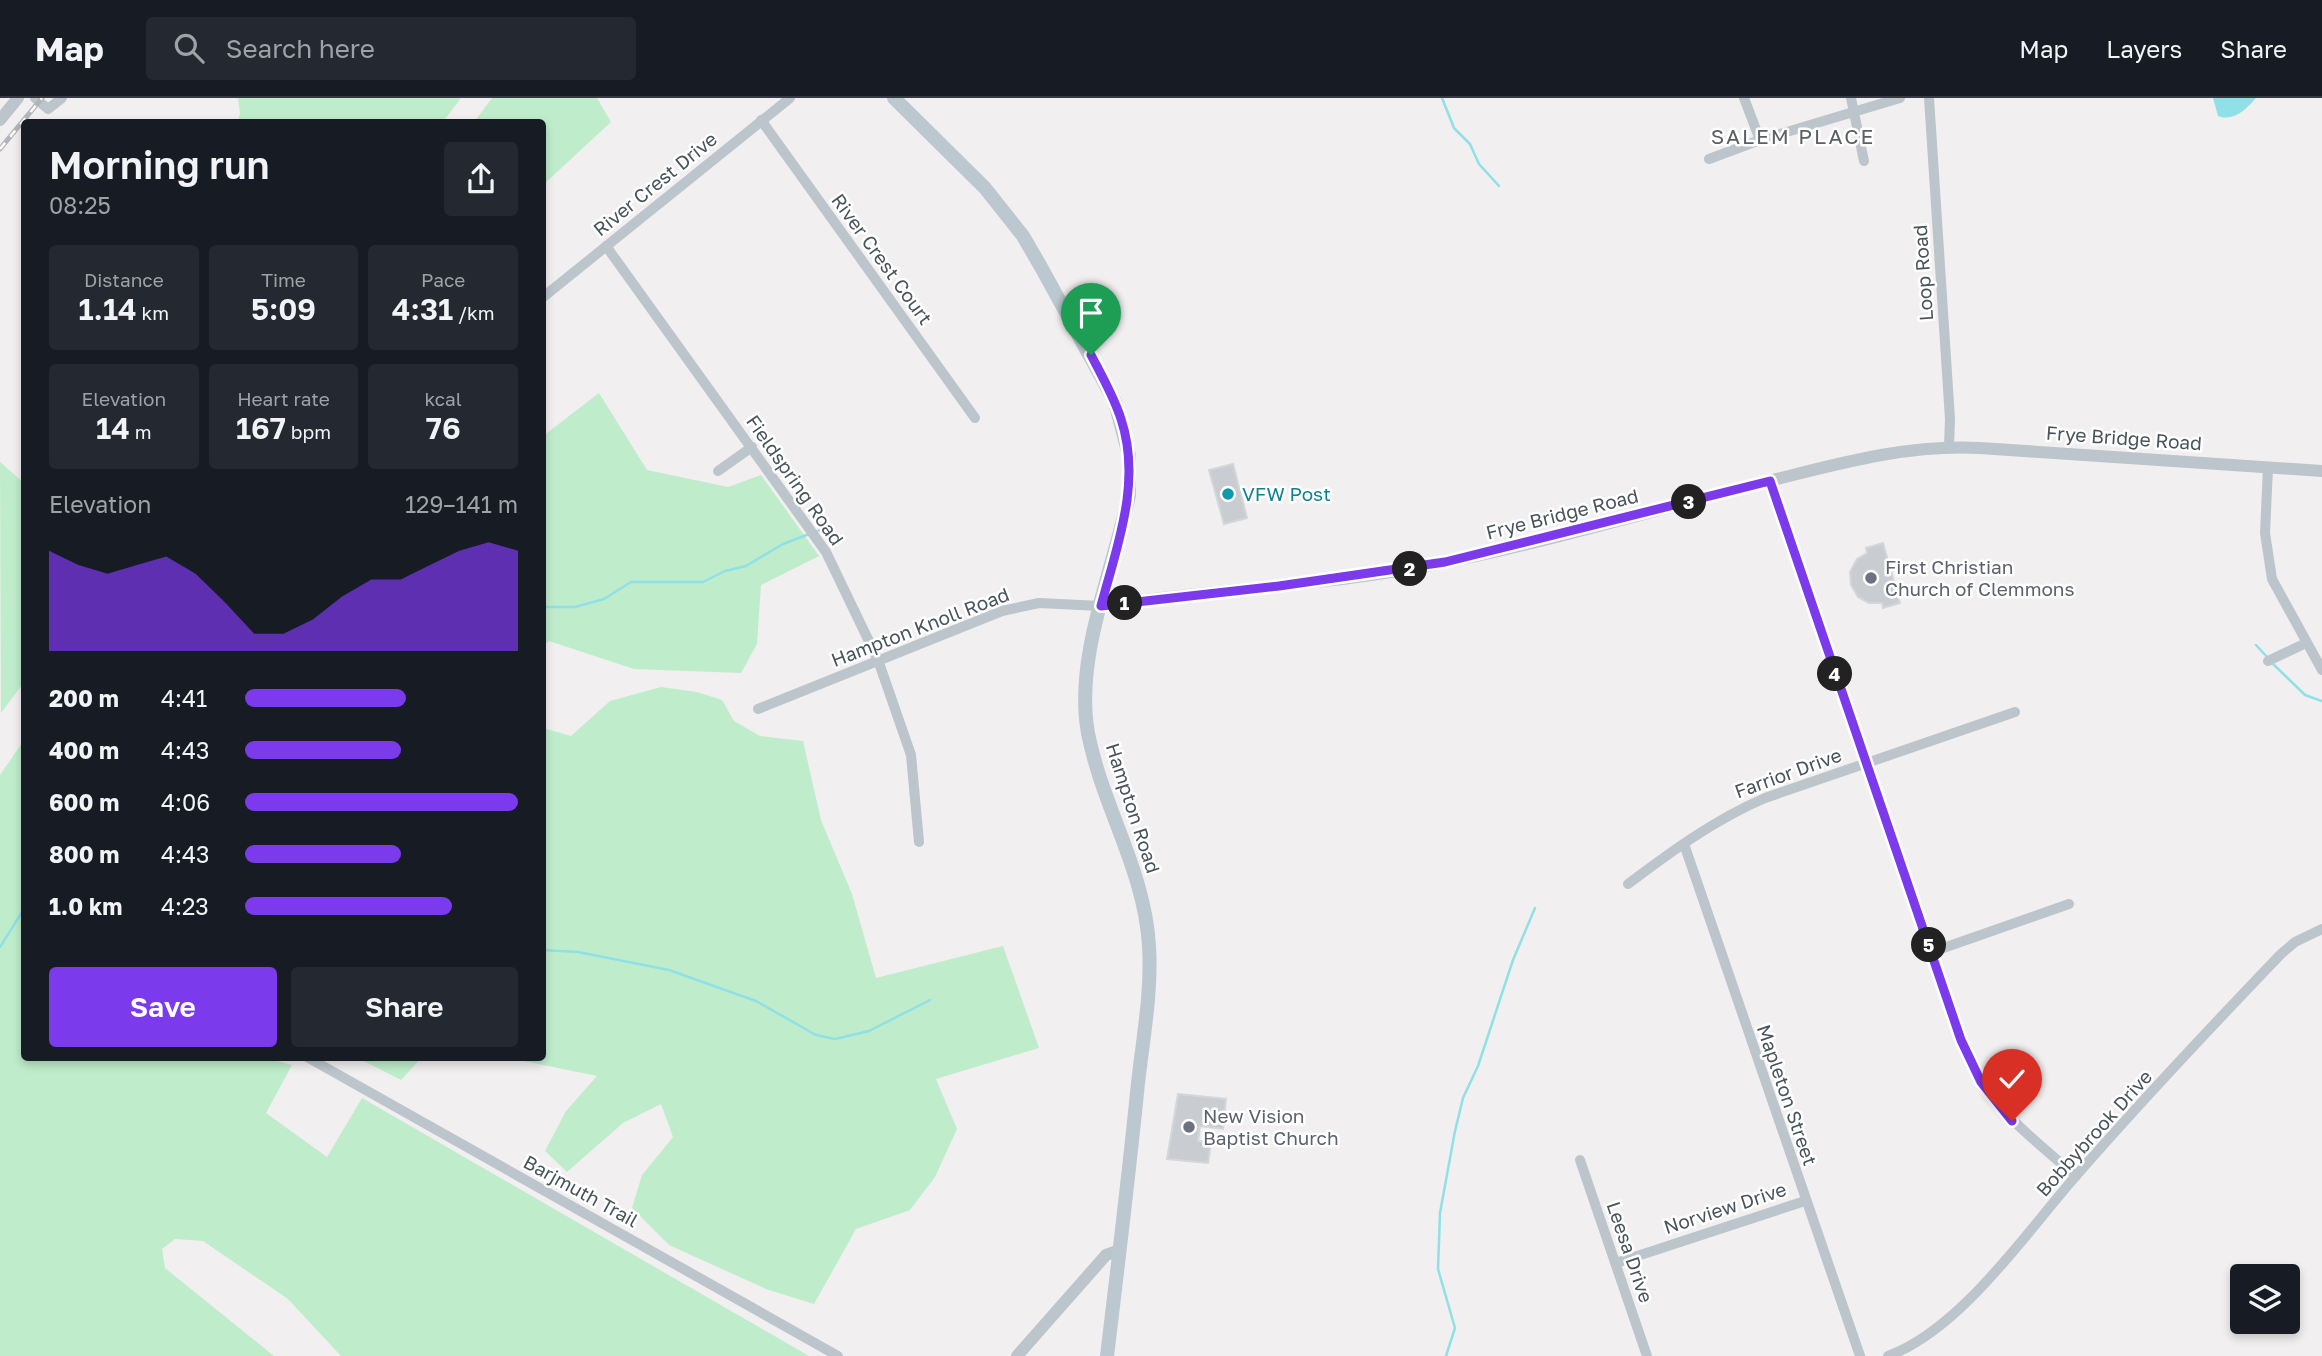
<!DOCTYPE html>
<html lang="en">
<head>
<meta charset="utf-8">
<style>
  body { margin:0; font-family:"Golos Text",sans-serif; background:#242831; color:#f1f3f6; height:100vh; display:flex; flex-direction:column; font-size:26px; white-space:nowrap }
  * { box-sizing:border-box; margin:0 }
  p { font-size:23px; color:#9ea1a6 }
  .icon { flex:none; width:38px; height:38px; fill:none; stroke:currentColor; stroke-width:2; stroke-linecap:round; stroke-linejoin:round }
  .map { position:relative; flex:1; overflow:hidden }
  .side { position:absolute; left:21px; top:21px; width:525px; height:942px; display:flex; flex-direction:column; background:#171b24; border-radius:7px; box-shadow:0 4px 10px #0003 }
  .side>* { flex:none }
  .fabs { position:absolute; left:2230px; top:1166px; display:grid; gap:14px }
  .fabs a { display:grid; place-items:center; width:70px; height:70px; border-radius:7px; background:#171b24; box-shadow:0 4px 10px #0003; font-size:35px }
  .pin { position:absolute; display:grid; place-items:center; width:60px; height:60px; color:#fff; margin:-72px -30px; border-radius:50% 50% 50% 0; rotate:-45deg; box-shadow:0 0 7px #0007 }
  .pin .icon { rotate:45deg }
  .km { position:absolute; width:35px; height:35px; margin:-18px; border-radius:50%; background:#222; color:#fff; font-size:19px; line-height:35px; text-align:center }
  .round { display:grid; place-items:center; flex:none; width:74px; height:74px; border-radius:7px; background:#242831 }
  .summary { display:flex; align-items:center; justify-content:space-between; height:119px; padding:0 28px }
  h1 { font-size:38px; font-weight:600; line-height:52px }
  .stats { display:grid; grid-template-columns:repeat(3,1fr); gap:10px; height:119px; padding:7px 28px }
  .stats div { display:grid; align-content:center; border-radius:7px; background:#242831; text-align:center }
  .stats b { font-size:30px; font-weight:600 }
  .stats small { font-size:19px; font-weight:400 }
  .stats p { font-size:19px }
  .chart { height:196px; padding:14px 28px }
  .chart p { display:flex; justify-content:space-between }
  .chart svg { width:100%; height:126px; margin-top:7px; fill:#7c3aed; opacity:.7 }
  .cta { display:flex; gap:14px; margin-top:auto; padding:14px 28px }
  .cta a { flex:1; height:80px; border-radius:7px; background:#7c3aed; color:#fff; font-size:28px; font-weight:600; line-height:80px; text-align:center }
  .cta a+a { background:#242831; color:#f1f3f6 }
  ul { padding:0 28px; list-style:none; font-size:23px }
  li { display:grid; grid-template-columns:112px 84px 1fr; align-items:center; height:52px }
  li i { height:18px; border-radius:9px; background:#7c3aed }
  header { display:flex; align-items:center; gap:42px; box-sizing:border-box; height:98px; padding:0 35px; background:#171b24; border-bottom:2px solid #363941 }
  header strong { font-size:33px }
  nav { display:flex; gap:38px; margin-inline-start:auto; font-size:24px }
  .search { width:490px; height:63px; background:#242831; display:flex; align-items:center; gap:18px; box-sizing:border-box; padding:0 24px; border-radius:7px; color:#9ea1a6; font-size:26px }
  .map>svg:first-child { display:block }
  .green { fill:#bfedcb }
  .water { fill:#8fe0e7 }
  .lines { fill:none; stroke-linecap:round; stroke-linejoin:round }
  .stream { stroke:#8fe0e7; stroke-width:2.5 }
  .building { fill:#c9cdd1; stroke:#d3d6da; stroke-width:2 }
  .minor { stroke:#bbc5cb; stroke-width:10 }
  .tertiary { stroke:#bbc5cb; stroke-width:12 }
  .secondary { stroke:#bbc8d0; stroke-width:14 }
  .rail-casing { stroke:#b1b5b9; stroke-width:5 }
  .rail { stroke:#fff; stroke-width:2.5; stroke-dasharray:8; stroke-linecap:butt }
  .route-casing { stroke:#fff; stroke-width:14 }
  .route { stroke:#7c3aed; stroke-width:9 }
  .culture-dot { fill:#0f9aa8; stroke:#fff; stroke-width:2.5 }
  .worship-dot { fill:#6b7280; stroke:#fff; stroke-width:2.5 }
  .labels { text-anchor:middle; stroke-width:5; stroke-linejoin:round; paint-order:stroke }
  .street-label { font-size:19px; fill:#48545b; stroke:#fff }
  .culture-label { font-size:19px; fill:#0d838f; stroke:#fff; text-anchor:start }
  .worship-label { font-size:19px; fill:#5b616d; stroke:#fff; text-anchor:start }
  .neighbourhood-label { font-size:21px; letter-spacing:2px; fill:#5c6063; stroke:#fff }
</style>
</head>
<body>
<header>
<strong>Map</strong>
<div class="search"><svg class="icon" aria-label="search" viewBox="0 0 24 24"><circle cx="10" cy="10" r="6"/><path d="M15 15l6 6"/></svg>Search here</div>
<nav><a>Map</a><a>Layers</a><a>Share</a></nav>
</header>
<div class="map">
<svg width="2322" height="1258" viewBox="0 0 2322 1258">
  <rect width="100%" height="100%" fill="#f1efef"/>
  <!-- green -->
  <g class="green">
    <polygon points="238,0 461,0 443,24 238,24 240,15"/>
    <polygon points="492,0 597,0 611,24 543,87 542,24 474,24"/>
    <polygon points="599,295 647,372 728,389 761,377 819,458 761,487 757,546 741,575 634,571 549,543 543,548 543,338"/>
    <polygon points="0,364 24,385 24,584 1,615"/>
    <polygon points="661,589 697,594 722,602 734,623 760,638 803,643 821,722 852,796 876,880 1003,848 1039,950 936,981 957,1031 935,1079 910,1112 856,1131 814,1206 766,1191 669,1147 632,1110 642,1077 673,1039 661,1006 623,1025 567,1074 545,1053 566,1013 597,978 504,959 542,959 543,630 571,638 610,603"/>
    <polygon points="24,642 24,959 263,959 292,967 266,1015 327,1059 362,1000 809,1258 341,1258 288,1201 203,1143 175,1141 162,1151 165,1170 274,1258 0,1258 0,677"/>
    <polygon points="356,959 422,959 401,982"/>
  </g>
  <!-- water -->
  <path class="water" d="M2213,0H2256C2246,11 2234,24 2218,18Z"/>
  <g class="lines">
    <!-- stream -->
    <g class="stream">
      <polyline points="1442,0 1454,30 1470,46 1479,66 1499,88"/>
      <polyline points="815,434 825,430"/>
      <polyline points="542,509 575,509 604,501 631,484 703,484 725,473 746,468 783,446 809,436"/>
      <polyline points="2256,547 2268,560"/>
      <polyline points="2272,565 2305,597 2322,603"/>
      <polyline points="0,849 24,811"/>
      <polyline points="542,852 578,854 669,872 756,903 816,937 835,941 869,933 930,902"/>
      <polyline points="1446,1258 1455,1230 1438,1171 1440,1115 1455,1033 1463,1000 1478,968 1513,862 1535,810"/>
    </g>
  </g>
  <!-- building -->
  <g class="building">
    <polygon points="1233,366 1247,420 1224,426 1209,372"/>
    <polygon points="1883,445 1900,505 1883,510 1882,505 1869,505 1858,499 1851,487 1850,474 1857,461 1867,455 1866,450"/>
    <polygon points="1178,996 1226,1001 1223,1031 1200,1028 1198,1043 1211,1044 1208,1065 1167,1061"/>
  </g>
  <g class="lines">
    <!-- minor -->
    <g class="minor">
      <polyline points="35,0 48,11 62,0"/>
      <polyline points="1744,0 1760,42"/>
      <polyline points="1851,0 1864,63"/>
      <polyline points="1929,0 1950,321 1949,348"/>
      <polyline points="761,22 975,320"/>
      <polyline points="1709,61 1760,42 1900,0"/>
      <polyline points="606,148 826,454 878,562 911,657 919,744"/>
      <polyline points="542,200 790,0"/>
      <polyline points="2268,370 2265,435 2272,481 2322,572"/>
      <polyline points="718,373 752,349"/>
      <path d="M1770,383L1971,967C1996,1014 2037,1044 2076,1078"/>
      <polyline points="2268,563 2306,545"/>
      <polyline points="758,611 1002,513 1039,505 1101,508"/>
      <polyline points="1684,746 1860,1258"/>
      <path d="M1628,786C1672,753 1714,722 1765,700L2015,614"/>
      <polyline points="1932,854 2069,806"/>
      <polyline points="307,959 838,1258"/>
      <polyline points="1580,1062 1647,1258"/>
      <polyline points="1616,1165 1805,1103"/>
      <path d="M1888,1258C1960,1232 2025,1136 2075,1079C2141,1003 2211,929 2281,856L2295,844L2322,831"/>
    </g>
    <!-- tertiary -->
    <g class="tertiary">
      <polyline points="0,22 18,0"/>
      <path d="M1101,508C1216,490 1333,488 1448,464C1553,442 1657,412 1761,385C1834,367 1904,346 1980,350L2322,373"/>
      <polyline points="1017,1258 1106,1157 1120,1152"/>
    </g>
    <!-- secondary -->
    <path class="secondary" d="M894,0L985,90L1023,138L1041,169L1115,304L1129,357V397C1114,470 1074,560 1088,635C1102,708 1145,773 1149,848C1152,893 1143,940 1138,985C1129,1076 1118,1167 1107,1258"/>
    <!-- rail casing -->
    <g class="rail-casing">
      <polyline id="rail" points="0,51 42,0"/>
    </g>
    <!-- rail -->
    <use href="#rail" class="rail"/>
  </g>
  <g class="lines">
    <!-- route casing -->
    <g class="route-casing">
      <path id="route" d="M1091,257C1102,278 1114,299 1121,321C1142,384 1117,448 1101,508L1279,488L1445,464L1770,383L1961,942L1981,984L2012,1023"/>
    </g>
    <!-- route -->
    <use href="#route" class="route"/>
  </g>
  <!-- markers -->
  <circle class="culture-dot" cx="1228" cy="396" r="7"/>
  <g class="worship-dot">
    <circle cx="1871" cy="480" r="7"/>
    <circle cx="1189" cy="1029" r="7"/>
  </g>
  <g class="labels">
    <!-- street labels -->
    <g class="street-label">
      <text transform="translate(655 86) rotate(-39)" y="7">River Crest Drive</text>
      <text transform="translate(882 161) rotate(54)" y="7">River Crest Court</text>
      <text transform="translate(1923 175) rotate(-94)" y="7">Loop Road</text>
      <text transform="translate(2124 340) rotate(4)" y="7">Frye Bridge Road</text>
      <text transform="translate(795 382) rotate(55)" y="7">Fieldspring Road</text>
      <text transform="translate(1562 416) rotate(-14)" y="7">Frye Bridge Road</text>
      <text transform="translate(920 529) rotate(-21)" y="7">Hampton Knoll Road</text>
      <text transform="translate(1788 675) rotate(-20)" y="7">Farrior Drive</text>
      <text transform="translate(1133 710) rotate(72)" y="7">Hampton Road</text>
      <text transform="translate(1787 997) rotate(71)" y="7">Mapleton Street</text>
      <text transform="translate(2094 1035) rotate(-48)" y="7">Bobbybrook Drive</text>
      <text transform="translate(581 1093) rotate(29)" y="7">Barjmuth Trail</text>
      <text transform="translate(1725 1110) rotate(-18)" y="7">Norview Drive</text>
      <text transform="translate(1630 1154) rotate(71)" y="7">Leesa Drive</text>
    </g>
    <!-- culture labels -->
    <g class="culture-label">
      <text x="1242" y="403">VFW Post</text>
    </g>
    <!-- worship labels -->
    <g class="worship-label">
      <text x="1885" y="476">First Christian<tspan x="1885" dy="22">Church of Clemmons</tspan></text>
      <text x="1203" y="1025">New Vision<tspan x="1203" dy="22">Baptist Church</tspan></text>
    </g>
    <!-- neighbourhood labels -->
    <g class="neighbourhood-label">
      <text x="1793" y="46">SALEM PLACE</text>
    </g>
  </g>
</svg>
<div class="fabs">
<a><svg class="icon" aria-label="layers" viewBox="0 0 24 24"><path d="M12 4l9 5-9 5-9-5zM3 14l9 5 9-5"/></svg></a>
</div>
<div class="pin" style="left:1091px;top:257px;background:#1e9e55"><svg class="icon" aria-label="arrive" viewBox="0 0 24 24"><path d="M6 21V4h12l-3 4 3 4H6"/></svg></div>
<div class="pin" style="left:2012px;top:1023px;background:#d93025"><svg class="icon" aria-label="check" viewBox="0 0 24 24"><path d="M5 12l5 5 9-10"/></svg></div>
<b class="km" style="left:1125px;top:505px">1</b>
<b class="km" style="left:1410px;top:471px">2</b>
<b class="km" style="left:1689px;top:404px">3</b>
<b class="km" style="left:1835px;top:576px">4</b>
<b class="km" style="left:1929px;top:847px">5</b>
<section class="side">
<div class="summary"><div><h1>Morning run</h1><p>08:25</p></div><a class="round"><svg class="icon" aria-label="share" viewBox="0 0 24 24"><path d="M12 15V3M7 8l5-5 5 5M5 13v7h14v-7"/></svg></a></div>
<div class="stats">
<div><p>Distance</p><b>1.14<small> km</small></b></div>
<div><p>Time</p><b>5:09</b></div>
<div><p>Pace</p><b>4:31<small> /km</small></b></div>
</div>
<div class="stats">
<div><p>Elevation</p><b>14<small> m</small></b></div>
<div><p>Heart rate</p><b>167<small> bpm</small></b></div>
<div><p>kcal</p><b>76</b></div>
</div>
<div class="chart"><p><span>Elevation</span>129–141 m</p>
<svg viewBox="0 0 160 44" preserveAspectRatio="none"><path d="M0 44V9L10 14L20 17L30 14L40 11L50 17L60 27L70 38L80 38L90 33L100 25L110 19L120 19L130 14L140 9L150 6L160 9V44z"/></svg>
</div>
<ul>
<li><b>200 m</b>4:41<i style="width:59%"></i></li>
<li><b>400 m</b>4:43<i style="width:57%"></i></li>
<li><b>600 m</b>4:06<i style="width:100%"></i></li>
<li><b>800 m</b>4:43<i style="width:57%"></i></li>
<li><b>1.0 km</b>4:23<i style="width:76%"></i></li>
</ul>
<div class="cta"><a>Save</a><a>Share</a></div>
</section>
</div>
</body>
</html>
